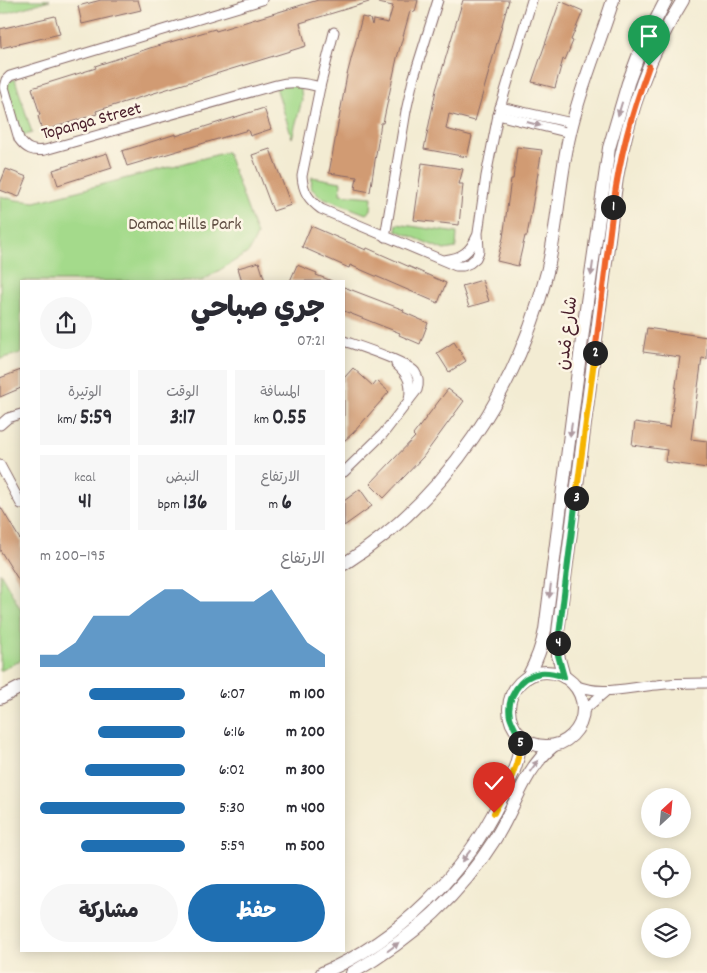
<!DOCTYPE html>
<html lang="ar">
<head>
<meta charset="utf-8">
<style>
  body { margin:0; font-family:Dekko,"Playpen Sans Arabic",sans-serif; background:#f7f7f7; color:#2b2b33; direction:rtl; height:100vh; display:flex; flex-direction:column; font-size:19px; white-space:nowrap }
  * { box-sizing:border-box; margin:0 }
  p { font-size:16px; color:#7c7c81 }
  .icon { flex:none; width:28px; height:28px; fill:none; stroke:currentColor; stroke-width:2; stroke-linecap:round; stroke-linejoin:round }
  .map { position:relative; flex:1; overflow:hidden; direction:ltr }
  .panel { position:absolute; left:20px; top:280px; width:325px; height:672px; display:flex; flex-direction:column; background:#fff; border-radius:0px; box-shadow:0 2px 12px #0003; direction:rtl }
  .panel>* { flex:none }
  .needle { width:32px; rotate:26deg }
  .controls { position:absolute; left:641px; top:788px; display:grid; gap:10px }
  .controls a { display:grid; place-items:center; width:50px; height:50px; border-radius:50%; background:#fff; box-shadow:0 2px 12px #0003; font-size:25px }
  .pin { position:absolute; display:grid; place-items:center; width:42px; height:42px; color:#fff; margin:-51px -21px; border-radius:50% 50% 50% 0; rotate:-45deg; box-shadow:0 0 5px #0007 }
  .pin .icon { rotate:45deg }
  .km { position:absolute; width:25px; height:25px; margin:-12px; border-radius:50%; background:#222; color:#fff; font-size:14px; line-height:25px; text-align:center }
  .round { display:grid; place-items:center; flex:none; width:52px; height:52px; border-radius:26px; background:#f7f7f7 }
  .headline { display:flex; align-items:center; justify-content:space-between; height:85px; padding:0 20px }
  h1 { font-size:28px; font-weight:800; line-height:38px }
  .stats { display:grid; grid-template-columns:repeat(3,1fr); gap:8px; height:85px; padding:5px 20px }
  .stats div { display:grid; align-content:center; border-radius:0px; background:#f7f7f7; text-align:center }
  .stats b { font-size:21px; font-weight:800 }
  .stats small { font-size:14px; font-weight:400 }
  .stats p { font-size:14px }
  .chart { height:140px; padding:10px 20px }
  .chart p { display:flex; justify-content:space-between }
  .chart svg { width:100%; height:90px; margin-top:5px; fill:#1f6fb2; opacity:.7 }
  .cta { display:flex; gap:10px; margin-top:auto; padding:10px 20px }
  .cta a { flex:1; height:58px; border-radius:30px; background:#1f6fb2; color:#fff; font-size:20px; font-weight:800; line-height:58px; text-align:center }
  .cta a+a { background:#f7f7f7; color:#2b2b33 }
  ul { padding:0 20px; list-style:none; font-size:16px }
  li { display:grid; grid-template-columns:80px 60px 1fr; align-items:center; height:38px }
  li i { height:12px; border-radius:6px; background:#1f6fb2 }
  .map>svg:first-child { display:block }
  .green { fill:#a4da8b; stroke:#777c5b }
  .building { fill:#d19b73 }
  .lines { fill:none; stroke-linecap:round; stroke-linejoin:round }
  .street-casing { stroke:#856766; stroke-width:11 }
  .secondary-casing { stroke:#856766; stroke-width:14 }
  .street { stroke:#fff; stroke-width:9 }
  .secondary { stroke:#fff; stroke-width:12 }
  .oneway { fill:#ae9aa0 }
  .split-1-casing { stroke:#fff; stroke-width:10 }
  .split-2-casing { stroke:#fff; stroke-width:10 }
  .split-3-casing { stroke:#fff; stroke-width:10 }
  .split-4-casing { stroke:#fff; stroke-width:10 }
  .split-5-casing { stroke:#fff; stroke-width:10 }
  .split-6-casing { stroke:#fff; stroke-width:10 }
  .split-1 { stroke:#f0652b; stroke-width:6 }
  .split-2 { stroke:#f0652b; stroke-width:6 }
  .split-3 { stroke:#f5b400; stroke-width:6 }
  .split-4 { stroke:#22a559; stroke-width:6 }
  .split-5 { stroke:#22a559; stroke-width:6 }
  .split-6 { stroke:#f5b400; stroke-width:6 }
  .labels { text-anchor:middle; stroke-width:5; stroke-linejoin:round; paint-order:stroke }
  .street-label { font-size:18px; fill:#4a1f2b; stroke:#fcf5e5 }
  .park-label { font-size:18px; fill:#604e43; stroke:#fcf5e5 }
</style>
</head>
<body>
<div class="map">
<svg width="707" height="973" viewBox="0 0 707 973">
  <rect width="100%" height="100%" fill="#fcf5e5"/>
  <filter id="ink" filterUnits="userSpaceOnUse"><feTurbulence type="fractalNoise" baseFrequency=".02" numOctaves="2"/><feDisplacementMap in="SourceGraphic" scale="10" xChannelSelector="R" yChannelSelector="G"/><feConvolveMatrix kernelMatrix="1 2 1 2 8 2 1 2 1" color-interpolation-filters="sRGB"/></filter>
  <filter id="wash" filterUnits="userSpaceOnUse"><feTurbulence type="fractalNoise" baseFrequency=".0096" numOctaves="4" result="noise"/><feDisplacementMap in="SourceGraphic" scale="20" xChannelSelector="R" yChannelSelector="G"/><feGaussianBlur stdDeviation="1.12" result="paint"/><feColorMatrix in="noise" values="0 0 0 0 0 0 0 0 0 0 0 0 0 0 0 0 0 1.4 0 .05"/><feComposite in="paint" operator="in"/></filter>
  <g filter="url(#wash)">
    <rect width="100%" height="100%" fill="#f3ecd3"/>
    <!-- green -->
    <g class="green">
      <polygon points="0,0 50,0 0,15"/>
      <polygon points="15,79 32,133 19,137 3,83"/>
      <polygon points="292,84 301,90 302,100 292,138 276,87"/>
      <polygon points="227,152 257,235 249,252 202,281 21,281 21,353 0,359 0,196 16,200 35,202"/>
      <polygon points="312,177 341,182 340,194 372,197 371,210 366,214 319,196 311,188"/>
      <polygon points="397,224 457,233 456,248 444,250 396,230"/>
      <polygon points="0,572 21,610 21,660 0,671"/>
    </g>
    <g id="blocks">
      <!-- building -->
      <g class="building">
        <polygon points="101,0 138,0 141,10 82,24 78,6"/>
        <polygon points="318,0 369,0 369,2 300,23 306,46 96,111 97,114 42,131 38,116 40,115 32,88 96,68 95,66 150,48 215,29 216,31"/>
        <polygon points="379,0 418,0 415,12 410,11 397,58 383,123 381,123 370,192 355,189 357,177 329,173 347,75 362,17 370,19 372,25 373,20 388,23 393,6 378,3"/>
        <polygon points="463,0 509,0 475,121 449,114 446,129 472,136 467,157 424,149 436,90"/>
        <polygon points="560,1 583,11 571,40 573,41 565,60 563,59 555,88 532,82"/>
        <polygon points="55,16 60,34 1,48 0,29"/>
        <polygon points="264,108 271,129 250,136 248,130 127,166 122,151 176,134 176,136"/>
        <polygon points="517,147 542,150 527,236 525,236 518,266 497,261 503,238 511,179 513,179"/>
        <polygon points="270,149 291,205 273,211 252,155"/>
        <polygon points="107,153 112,168 58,185 53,170"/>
        <polygon points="422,163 463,169 459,184 463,184 459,225 414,220"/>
        <polygon points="6,169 27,177 19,197 0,190 0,184"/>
        <polygon points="311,226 366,250 367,248 446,283 438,303 350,265 349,268 302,247"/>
        <polygon points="259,262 265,281 242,281 238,268"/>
        <polygon points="297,265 317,273 316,275 332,281 290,281"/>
        <polygon points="482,280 489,301 469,307 462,286"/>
        <polygon points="344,287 404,310 403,312 428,323 420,344 399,335 400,333 344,311"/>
        <polygon points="647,328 707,337 707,359 702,358 691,439 707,441 707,468 665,462 667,450 632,445 635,422 670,427 680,357 643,352"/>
        <polygon points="454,342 466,361 449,372 437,353"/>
        <polygon points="353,368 373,386 377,381 389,392 353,433 344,441 344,378"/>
        <polygon points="21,370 21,388 0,397 0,378"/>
        <polygon points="448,389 464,401 423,457 384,498 370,484 415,437 413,435"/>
        <polygon points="360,489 372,506 344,526 344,501"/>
        <polygon points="0,506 21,541 21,584 0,550"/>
      </g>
    </g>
  </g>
  <g filter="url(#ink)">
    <use href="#blocks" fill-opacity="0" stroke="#856766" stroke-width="1"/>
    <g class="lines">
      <!-- street casing -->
      <g class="street-casing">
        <g id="street">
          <path d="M262,0L10,76L6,80L4,87L19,139C26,149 33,152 45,150L276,85C292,81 305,83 320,87"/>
          <path d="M334,32L320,87L302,176C303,192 309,200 321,209L449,263L456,266H463L470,263L476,258L479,251L478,233L486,176L498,115L532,0"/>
          <polyline points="500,107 572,123"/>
          <polyline points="498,115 570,133"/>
          <polyline points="385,237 406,111 413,80 438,0"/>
          <path d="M444,260C462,258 470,252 477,236"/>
          <path d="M344,341C358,346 408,362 415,372C419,378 419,384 417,390L383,434L344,472"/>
          <path d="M396,364C409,375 412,384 409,400"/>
          <polyline points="0,425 8,418 21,414"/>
          <polyline points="0,465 21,504"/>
          <path d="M573,684C601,697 628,687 657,685C673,683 690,683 707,683"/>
          <polyline points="584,710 605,692"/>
        </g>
      </g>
      <!-- secondary casing -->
      <g class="secondary-casing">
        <g id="secondary">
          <path d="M344,564C447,499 518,389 547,272C558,227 559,179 570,133C580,88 599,45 613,0"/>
          <circle cx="546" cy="709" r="37"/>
          <path d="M528,677C536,662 542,647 545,630L585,316L609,148L628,83L640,51L666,0"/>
          <path d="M564,677L558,655V632L617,177C628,115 649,54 683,0"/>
          <polyline points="0,698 21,687"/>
          <path d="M322,973C400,940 464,874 501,799C511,778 522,758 519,734"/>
          <path d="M352,973C410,940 460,895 495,839C516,806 523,771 553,746"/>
        </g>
      </g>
      <!-- street -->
      <use href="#street" class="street"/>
      <!-- secondary -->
      <use href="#secondary" class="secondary"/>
    </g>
    <!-- one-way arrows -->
    <defs><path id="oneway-solid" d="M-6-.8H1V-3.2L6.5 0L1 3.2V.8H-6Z" transform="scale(1.25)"/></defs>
    <g class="oneway">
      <use href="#oneway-solid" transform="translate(620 109) rotate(107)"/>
      <use href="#oneway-solid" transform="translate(534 124) rotate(15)"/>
      <use href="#oneway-solid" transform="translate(592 269) rotate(98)"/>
      <use href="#oneway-solid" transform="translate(571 430) rotate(97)"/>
      <use href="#oneway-solid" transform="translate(550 591) rotate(97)"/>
      <use href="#oneway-solid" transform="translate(534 766) rotate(-54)"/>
      <use href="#oneway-solid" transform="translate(466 856) rotate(128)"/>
      <use href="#oneway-solid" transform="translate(393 947) rotate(-37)"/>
    </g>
  </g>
  <g class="lines" filter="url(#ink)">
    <!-- split-1 casing -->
    <g class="split-1-casing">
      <path id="split-1" d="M613,207C620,154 631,115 649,66"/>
    </g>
    <!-- split-2 casing -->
    <g class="split-2-casing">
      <polyline id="split-2" points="595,353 613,207"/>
    </g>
    <!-- split-3 casing -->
    <g class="split-3-casing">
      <polyline id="split-3" points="576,498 595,353"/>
    </g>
    <!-- split-4 casing -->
    <g class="split-4-casing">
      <polyline id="split-4" points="558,643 576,498"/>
    </g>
    <!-- split-5 casing -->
    <g class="split-5-casing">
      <path id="split-5" d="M520,743C519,733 513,727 510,717C506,698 520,676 540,673C549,672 556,674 564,677L558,655V643"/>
    </g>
    <!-- split-6 casing -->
    <g class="split-6-casing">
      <path id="split-6" d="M494,813C504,792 519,768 520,743"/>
    </g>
    <!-- split-1 -->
    <use href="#split-1" class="split-1"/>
    <!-- split-2 -->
    <use href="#split-2" class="split-2"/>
    <!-- split-3 -->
    <use href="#split-3" class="split-3"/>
    <!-- split-4 -->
    <use href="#split-4" class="split-4"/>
    <!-- split-5 -->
    <use href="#split-5" class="split-5"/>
    <!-- split-6 -->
    <use href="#split-6" class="split-6"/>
  </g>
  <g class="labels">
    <!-- street labels -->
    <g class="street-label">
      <text transform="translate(91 120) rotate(-15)" y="6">Topanga Street</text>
      <text transform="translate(566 333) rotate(-83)" y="6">شارع مُدن</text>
    </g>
    <!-- park labels -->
    <g class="park-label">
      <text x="185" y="229">Damac Hills Park</text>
    </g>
  </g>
</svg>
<div class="controls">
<a><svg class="needle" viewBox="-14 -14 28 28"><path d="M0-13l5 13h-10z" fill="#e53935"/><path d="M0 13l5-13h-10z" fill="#7c7c81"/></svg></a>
<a><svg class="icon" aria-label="locate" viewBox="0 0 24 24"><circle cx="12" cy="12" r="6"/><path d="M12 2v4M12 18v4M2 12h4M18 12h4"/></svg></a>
<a><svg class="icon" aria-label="layers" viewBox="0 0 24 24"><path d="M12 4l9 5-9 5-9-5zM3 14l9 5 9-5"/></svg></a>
</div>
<div class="pin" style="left:649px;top:66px;background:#1e9e55"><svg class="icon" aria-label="arrive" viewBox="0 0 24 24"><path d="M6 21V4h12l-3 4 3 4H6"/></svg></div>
<div class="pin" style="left:494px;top:813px;background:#d93025"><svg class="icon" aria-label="check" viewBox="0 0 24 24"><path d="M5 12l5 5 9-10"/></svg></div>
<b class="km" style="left:613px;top:207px">1</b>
<b class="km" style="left:595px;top:353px">2</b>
<b class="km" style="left:576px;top:498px">3</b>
<b class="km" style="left:558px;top:643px">4</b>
<b class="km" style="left:520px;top:743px">5</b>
<section class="panel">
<div class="headline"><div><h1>جري صباحي</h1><p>07:21</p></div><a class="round"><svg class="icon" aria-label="share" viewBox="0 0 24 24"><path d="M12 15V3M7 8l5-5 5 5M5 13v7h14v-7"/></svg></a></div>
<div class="stats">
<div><p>المسافة</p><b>0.55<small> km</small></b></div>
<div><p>الوقت</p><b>3:17</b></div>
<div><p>الوتيرة</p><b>5:59<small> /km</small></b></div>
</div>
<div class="stats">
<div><p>الارتفاع</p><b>6<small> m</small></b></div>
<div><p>النبض</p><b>136<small> bpm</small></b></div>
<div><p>kcal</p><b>41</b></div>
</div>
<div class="chart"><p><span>الارتفاع</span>195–200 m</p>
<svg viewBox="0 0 160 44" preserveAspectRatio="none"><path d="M0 44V38L10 38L20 32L30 19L40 19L50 19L60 12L70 6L80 6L90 12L100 12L110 12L120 12L130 6L140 19L150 32L160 38V44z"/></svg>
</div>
<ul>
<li><b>100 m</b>6:07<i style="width:66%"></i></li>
<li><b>200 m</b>6:16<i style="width:60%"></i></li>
<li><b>300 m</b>6:02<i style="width:69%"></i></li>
<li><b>400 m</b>5:30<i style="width:100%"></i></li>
<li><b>500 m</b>5:59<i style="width:72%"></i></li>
</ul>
<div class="cta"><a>حفظ</a><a>مشاركة</a></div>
</section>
</div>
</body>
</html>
